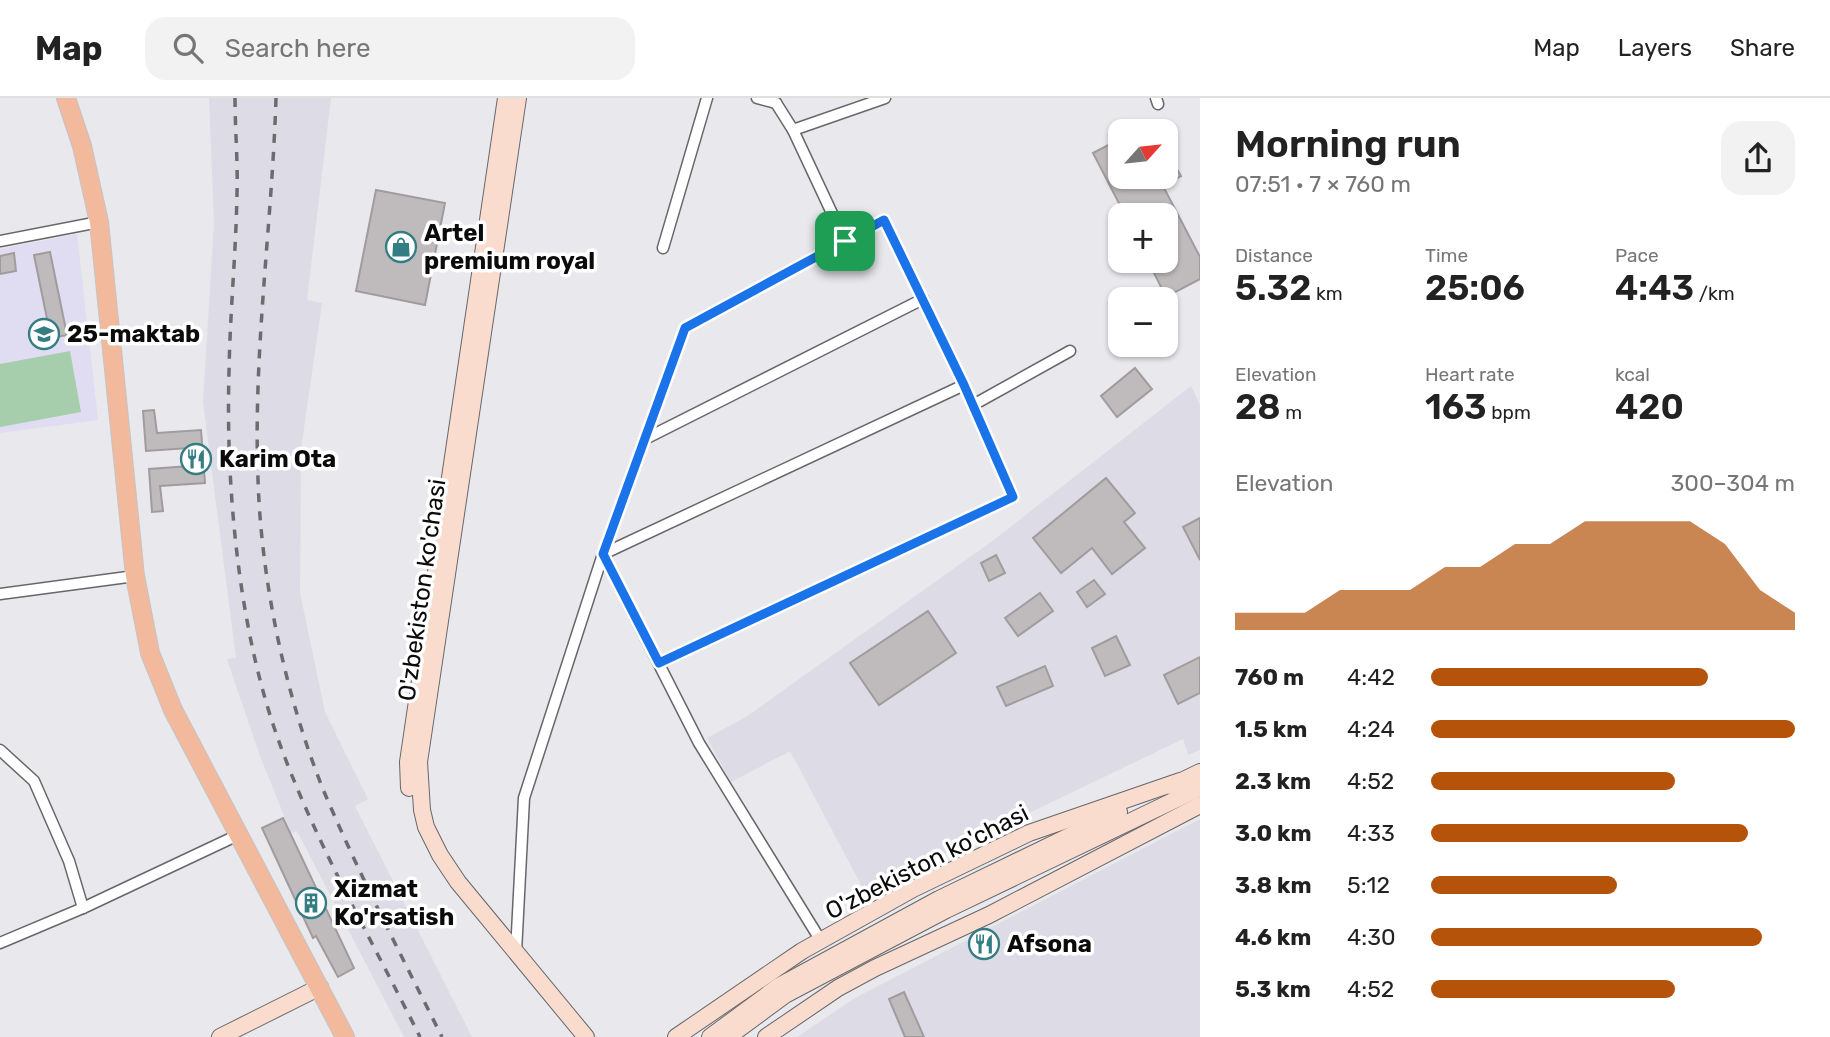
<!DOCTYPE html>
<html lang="en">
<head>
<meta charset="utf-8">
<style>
  body { margin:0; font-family:Rubik,sans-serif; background:#f2f2f2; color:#222; height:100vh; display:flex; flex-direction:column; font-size:26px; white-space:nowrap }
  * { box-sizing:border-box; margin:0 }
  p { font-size:23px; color:#767676 }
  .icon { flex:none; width:38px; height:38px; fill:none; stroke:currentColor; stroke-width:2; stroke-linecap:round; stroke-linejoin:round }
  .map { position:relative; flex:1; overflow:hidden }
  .panel { display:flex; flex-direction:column; background:#fff; width:630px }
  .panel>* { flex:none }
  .needle { width:46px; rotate:63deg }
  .tools { position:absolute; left:1108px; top:21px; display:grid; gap:14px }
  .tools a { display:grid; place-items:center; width:70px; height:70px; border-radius:14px; background:#fff; box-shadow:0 2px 5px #0004; font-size:35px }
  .pin { position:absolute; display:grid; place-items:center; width:60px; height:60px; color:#fff; margin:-30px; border-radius:14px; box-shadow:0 4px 10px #0006 }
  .round { display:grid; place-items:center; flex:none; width:74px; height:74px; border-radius:21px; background:#f2f2f2 }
  .summary { display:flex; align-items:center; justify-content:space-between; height:119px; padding:0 35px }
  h1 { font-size:38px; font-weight:600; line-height:52px }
  .metrics { display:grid; grid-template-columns:repeat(3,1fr); gap:10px; height:119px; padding:7px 35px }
  .metrics div { display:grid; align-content:center }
  .metrics b { font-size:35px; font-weight:600 }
  .metrics small { font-size:19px; font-weight:400 }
  .metrics p { font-size:19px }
  .chart { height:196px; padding:14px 35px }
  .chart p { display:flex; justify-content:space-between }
  .chart svg { width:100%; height:126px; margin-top:7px; fill:#b45309; opacity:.7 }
  ul { padding:0 35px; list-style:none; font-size:23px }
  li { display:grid; grid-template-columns:112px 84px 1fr; align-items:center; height:52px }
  li i { height:18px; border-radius:9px; background:#b45309 }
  header { display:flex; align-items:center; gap:42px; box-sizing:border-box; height:98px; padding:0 35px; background:#fff; border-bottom:2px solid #e0e0e0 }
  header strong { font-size:33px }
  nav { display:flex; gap:38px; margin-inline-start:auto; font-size:24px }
  .search { width:490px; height:63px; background:#f2f2f2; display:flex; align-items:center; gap:18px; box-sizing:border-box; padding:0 24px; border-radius:21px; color:#767676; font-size:26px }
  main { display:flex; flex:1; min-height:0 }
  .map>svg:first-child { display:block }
  .built { fill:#dcdbe6 }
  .education { fill:#e0dcf2 }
  .green { fill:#a6cdac }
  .building { fill:#bfbbbc; stroke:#a09c9e; stroke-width:2 }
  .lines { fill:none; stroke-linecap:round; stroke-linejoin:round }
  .street-casing { stroke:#67676a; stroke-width:13 }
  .secondary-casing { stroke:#67676a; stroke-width:18 }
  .primary-casing { stroke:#c4c4c5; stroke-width:20 }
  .street { stroke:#fff; stroke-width:10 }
  .secondary { stroke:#f9dcce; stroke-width:16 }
  .primary { stroke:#f3b99d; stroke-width:18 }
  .rail { stroke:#6c6b6d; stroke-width:3.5; stroke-dasharray:9 9; stroke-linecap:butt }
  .route-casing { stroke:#fff; stroke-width:14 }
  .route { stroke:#1a73e8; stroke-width:9 }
  .labels { text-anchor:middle; stroke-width:7; stroke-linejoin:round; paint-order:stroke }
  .poi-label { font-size:24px; font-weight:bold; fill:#0b0b0c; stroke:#fff; text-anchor:start }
  .street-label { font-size:24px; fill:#0b0b0c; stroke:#fff }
</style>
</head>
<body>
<header>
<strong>Map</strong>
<div class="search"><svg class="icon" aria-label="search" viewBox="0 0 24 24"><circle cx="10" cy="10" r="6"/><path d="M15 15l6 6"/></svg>Search here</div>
<nav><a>Map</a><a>Layers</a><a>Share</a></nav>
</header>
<main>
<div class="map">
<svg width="1200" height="939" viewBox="0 0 1200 939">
  <rect width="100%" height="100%" fill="#e9e8ec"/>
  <!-- built -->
  <g class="built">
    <polygon points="209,0 331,0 307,202 322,205 301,351 300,495 325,614 368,701 355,708 472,939 404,939 297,733 291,735 260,658 227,561 236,560 203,304 214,125"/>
    <polygon points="1191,288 1200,307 1200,652 1188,657 1183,641 865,794 790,653 731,684 707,640 746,619 991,444"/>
    <polygon points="1200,721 1200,939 797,939 855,900"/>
  </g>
  <!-- education -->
  <polygon class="education" points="77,136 98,322 0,335 0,151"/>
  <!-- green -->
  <polygon class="green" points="70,253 81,314 0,329 0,266"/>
  <!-- building -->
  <g class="building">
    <polygon points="1120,41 1120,79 1166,79 1166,52 1181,78 1163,88 1200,159 1200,181 1166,199 1148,163 1166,163 1166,117 1125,117 1093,55"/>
    <polygon points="376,92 445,105 425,207 356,193"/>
    <polygon points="50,154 67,237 51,240 34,157"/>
    <polygon points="14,155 16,173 0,176 0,158"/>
    <polygon points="1135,270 1152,291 1117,319 1101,298"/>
    <polygon points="154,312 157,335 201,332 205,385 160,388 163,413 152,414 149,371 190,368 189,350 146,353 143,313"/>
    <polygon points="1106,380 1135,415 1124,424 1145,450 1112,476 1092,450 1061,475 1033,440"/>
    <polygon points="1200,420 1200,462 1183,429"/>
    <polygon points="996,457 1005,475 989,483 981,465"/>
    <polygon points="1094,482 1105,496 1087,509 1077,494"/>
    <polygon points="1040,495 1053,513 1018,538 1005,520"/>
    <polygon points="928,513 956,555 879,607 850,565"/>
    <polygon points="1116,538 1130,567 1105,578 1092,550"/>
    <polygon points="1200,559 1200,595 1178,606 1164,577"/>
    <polygon points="1045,568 1053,588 1006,608 997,589"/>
    <polygon points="283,720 354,870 338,879 316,838 313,840 262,730"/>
    <polygon points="904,894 924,939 905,939 889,901"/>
  </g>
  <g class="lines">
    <!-- street casing -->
    <g class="street-casing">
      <g id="street">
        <polyline points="757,0 776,5"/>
        <polyline points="1156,0 1158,6"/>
        <polyline points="776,5 793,32 885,0"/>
        <polyline points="793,32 845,143 884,122 964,287"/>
        <polyline points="0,143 99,124"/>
        <polyline points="663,150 707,0"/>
        <polyline points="973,307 1070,253"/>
        <polyline points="645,341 923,201"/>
        <polyline points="0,496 135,478"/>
        <polyline points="0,652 34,683 69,763 83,810 0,845"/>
        <polyline points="83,810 238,737"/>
        <polyline points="821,843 699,645 603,456 685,230 845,143"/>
        <polyline points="516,854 524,700 603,456 964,287 1013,399 659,565"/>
      </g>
    </g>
    <!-- secondary casing -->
    <g class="secondary-casing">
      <g id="secondary">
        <polyline points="518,0 419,664 422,712 426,729 440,757 458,784 586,939"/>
        <polyline points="1171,688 1200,674"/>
        <polyline points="409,690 408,664 506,0"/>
        <polyline points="220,939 320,889"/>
        <polyline points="676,939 802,853 913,791 1029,735 1180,683"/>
        <polyline points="710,939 779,888 939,801 1119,714"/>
        <polyline points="728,939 785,897 946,812 1200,690"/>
        <polyline points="766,939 838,890 875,870 989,817 1200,707"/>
      </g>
    </g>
    <!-- primary casing -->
    <g class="primary-casing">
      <polyline id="primary" points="66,0 82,48 99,124 135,478 150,555 173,612 345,939"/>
    </g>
    <!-- street -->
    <use href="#street" class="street"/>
    <!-- secondary -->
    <use href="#secondary" class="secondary"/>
    <!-- primary -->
    <use href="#primary" class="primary"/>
    <!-- rail -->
    <g class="rail">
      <path d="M235,0C235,32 238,63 237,95C236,155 230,214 229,274C226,377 236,495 263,593C294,708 367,832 420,939"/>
      <path d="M276,0C272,127 253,254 258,381C261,483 286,601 325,696C360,778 402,859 442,939"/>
    </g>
  </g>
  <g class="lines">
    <!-- route casing -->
    <g class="route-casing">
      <polygon id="route" points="884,122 964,287 1013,399 659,565 603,456 685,230"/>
    </g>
    <!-- route -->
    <use href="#route" class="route"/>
  </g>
  <!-- icons -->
  <defs>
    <g id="shop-ring" transform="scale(1.575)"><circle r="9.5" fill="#fff" stroke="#347d83" stroke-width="1.5"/><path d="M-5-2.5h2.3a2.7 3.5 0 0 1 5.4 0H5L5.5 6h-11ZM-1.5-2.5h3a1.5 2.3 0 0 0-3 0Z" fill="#347d83"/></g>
    <g id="school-ring" transform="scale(1.575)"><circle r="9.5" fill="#fff" stroke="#347d83" stroke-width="1.5"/><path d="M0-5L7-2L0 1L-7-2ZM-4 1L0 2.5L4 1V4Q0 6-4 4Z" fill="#347d83"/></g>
    <g id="restaurant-ring" transform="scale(1.575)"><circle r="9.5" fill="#fff" stroke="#347d83" stroke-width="1.5"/><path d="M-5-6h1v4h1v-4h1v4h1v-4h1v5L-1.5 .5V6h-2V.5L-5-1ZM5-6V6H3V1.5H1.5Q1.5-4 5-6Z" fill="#347d83"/></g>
    <g id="building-ring" transform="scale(1.575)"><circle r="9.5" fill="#fff" stroke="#347d83" stroke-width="1.5"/><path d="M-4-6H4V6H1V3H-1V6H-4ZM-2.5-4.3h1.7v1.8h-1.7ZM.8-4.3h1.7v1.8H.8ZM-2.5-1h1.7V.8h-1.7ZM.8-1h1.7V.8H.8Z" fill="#347d83"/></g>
  </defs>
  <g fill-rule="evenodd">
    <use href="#shop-ring" x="401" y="149"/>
    <use href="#school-ring" x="44" y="236"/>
    <use href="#restaurant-ring" x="196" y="361"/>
    <use href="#building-ring" x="311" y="805"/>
    <use href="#restaurant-ring" x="984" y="846"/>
  </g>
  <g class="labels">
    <!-- poi labels -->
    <g class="poi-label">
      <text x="424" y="143">Artel<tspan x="424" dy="28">premium royal</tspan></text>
      <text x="67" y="244">25-maktab</text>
      <text x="219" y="369">Karim Ota</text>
      <text x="334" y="799">Xizmat<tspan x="334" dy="28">Ko'rsatish</tspan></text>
      <text x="1007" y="854">Afsona</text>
    </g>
    <!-- street labels -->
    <g class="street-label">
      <text transform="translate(422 492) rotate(-82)" y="8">O'zbekiston ko'chasi</text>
      <text transform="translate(927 764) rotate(-27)" y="8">O'zbekiston ko'chasi</text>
    </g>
  </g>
</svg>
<div class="tools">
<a><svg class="needle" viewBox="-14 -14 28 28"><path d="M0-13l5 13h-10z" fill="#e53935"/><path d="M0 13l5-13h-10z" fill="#767676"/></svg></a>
<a>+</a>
<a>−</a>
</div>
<div class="pin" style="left:845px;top:143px;background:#1e9e55"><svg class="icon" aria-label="arrive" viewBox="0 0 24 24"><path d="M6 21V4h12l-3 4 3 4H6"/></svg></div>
</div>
<section class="panel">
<div class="summary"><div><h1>Morning run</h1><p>07:51 · 7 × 760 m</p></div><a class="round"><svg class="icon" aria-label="share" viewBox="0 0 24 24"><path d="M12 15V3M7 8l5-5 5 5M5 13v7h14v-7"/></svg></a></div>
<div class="metrics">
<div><p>Distance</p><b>5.32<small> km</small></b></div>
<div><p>Time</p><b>25:06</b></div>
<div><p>Pace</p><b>4:43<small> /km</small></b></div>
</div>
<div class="metrics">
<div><p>Elevation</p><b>28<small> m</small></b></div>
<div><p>Heart rate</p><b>163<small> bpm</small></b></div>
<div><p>kcal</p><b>420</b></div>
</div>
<div class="chart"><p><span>Elevation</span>300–304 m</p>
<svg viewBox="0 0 160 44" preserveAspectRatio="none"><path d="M0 44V38L10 38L20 38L30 30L40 30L50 30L60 22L70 22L80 14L90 14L100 6L110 6L120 6L130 6L140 14L150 30L160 38V44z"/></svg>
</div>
<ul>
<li><b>760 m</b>4:42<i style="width:76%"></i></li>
<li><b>1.5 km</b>4:24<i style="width:100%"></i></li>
<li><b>2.3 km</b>4:52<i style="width:67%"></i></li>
<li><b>3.0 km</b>4:33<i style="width:87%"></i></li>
<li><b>3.8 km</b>5:12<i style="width:51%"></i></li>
<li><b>4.6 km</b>4:30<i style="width:91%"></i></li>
<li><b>5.3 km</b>4:52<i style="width:67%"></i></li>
</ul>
</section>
</main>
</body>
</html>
